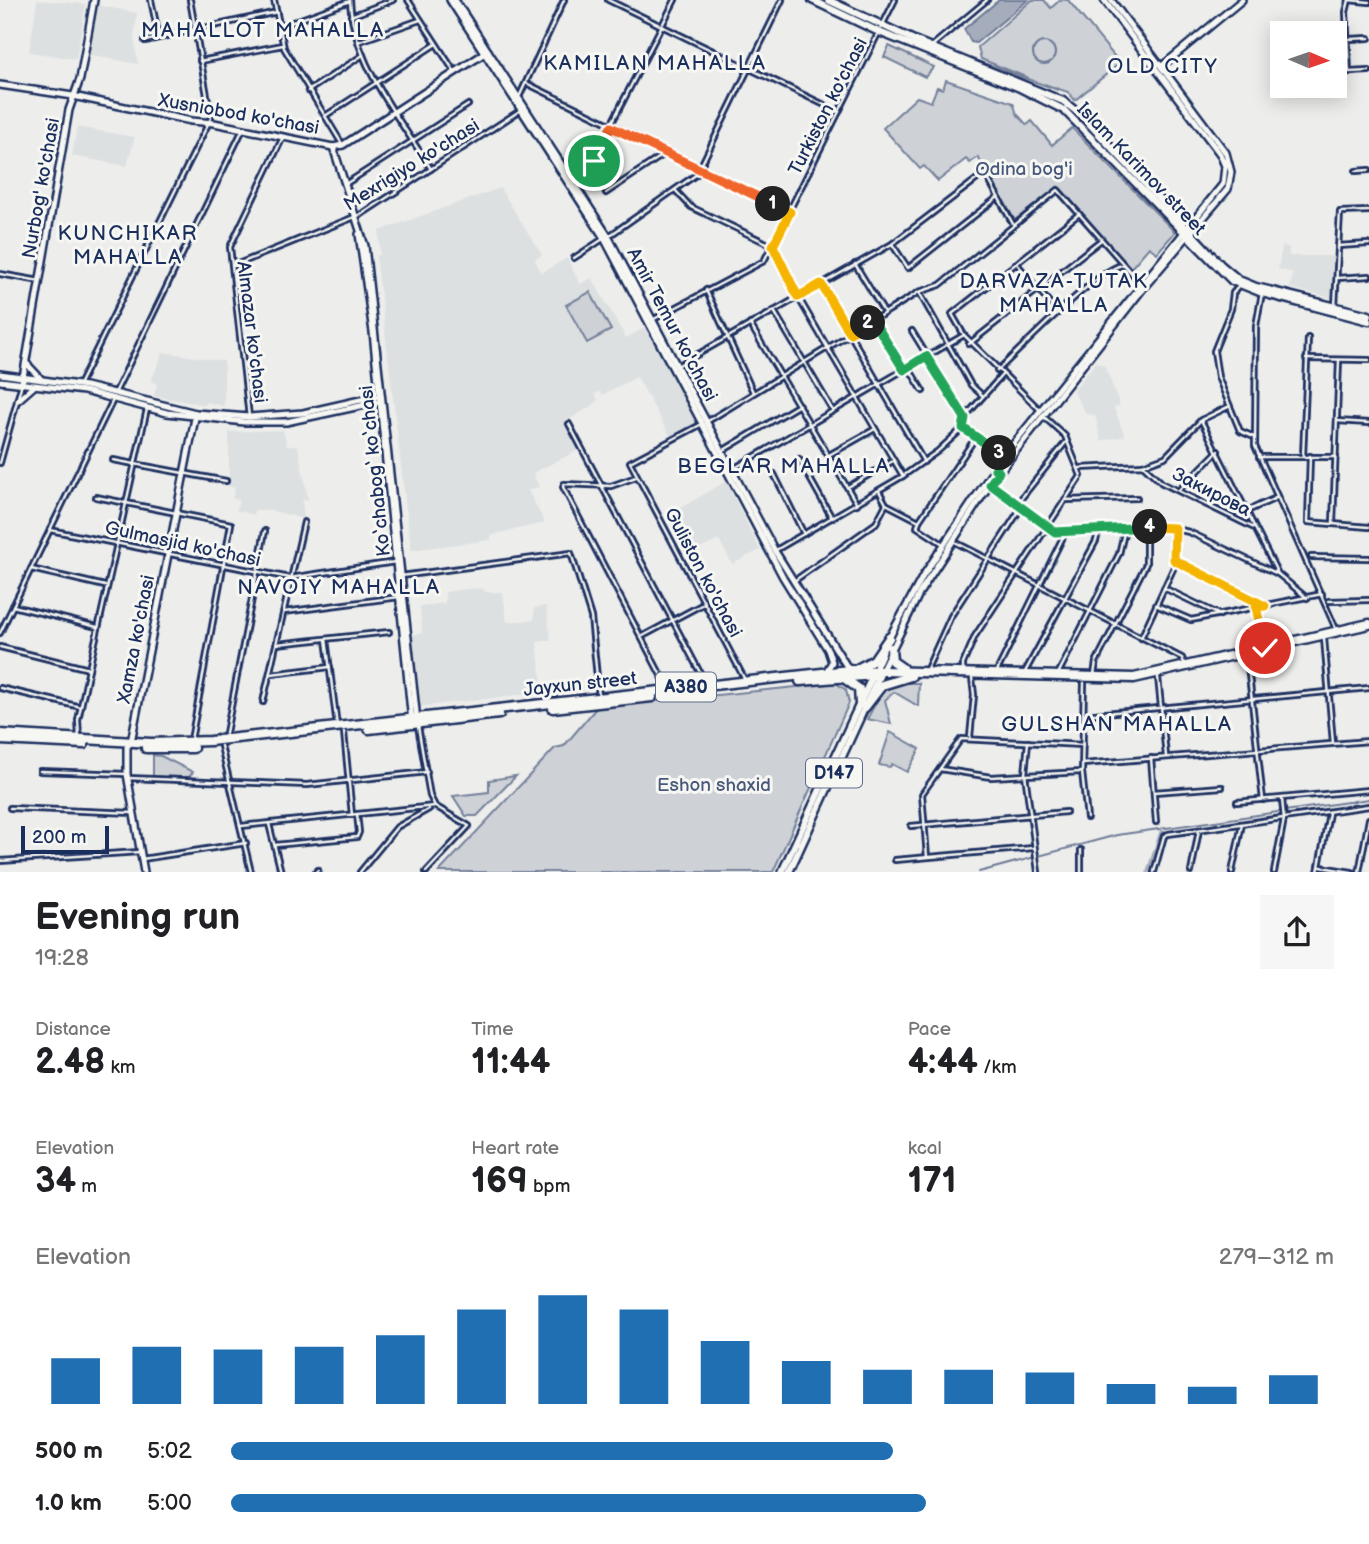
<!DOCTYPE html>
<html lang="en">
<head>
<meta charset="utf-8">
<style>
  body { margin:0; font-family:"Balsamiq Sans",sans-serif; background:#f6f6f6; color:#202124; height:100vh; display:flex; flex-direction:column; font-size:26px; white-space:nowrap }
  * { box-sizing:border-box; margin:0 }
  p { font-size:23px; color:#757577 }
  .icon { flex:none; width:38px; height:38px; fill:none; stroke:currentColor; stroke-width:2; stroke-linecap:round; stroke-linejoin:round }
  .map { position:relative; height:872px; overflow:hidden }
  .sheet { display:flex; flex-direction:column; background:#fff; flex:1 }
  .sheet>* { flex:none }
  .needle { width:46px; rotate:92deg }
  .fabs { position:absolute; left:1270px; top:21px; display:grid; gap:14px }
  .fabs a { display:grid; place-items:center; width:77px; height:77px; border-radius:0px; background:#fff; box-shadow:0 4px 18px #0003; font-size:35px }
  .scale { position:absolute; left:21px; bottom:18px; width:88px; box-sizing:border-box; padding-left:7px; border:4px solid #1b2f5e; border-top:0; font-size:19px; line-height:24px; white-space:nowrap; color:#1b2f5e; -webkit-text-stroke:5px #f6f6f2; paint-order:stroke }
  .pin { position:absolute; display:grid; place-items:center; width:60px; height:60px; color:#fff; margin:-30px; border:4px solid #fff; border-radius:50%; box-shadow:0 2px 7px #0007 }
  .km { position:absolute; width:35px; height:35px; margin:-18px; border-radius:50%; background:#222; color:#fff; font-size:19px; line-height:35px; text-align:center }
  .round { display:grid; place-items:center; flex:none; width:74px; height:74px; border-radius:0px; background:#f6f6f6 }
  .headline { display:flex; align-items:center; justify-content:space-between; height:119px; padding:0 35px }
  h1 { font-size:38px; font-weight:700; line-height:52px }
  .figures { display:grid; grid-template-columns:repeat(3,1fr); gap:10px; height:119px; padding:7px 35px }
  .figures div { display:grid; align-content:center }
  .figures b { font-size:35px; font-weight:700 }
  .figures small { font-size:19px; font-weight:400 }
  .figures p { font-size:19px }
  .chart { height:196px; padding:14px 35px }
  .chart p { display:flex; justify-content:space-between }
  .chart svg { width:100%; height:126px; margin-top:7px; stroke:#1f6fb2; stroke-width:6 }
  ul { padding:0 35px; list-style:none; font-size:23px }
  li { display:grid; grid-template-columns:112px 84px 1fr; align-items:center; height:52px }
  li i { height:18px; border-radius:9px; background:#1f6fb2 }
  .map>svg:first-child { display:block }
  .built { fill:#dde0e1 }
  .green { fill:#ced2d7; stroke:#74809a; stroke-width:2 }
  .water { fill:#a5acbc; stroke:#6e7a96; stroke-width:2 }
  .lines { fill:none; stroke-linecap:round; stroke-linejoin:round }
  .stream { stroke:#6e7a96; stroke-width:2 }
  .canal { stroke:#a5acbc; stroke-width:3.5 }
  .street-casing { stroke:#1b2f5e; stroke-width:8 }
  .secondary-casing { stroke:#1b2f5e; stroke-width:10 }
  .primary-casing { stroke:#1b2f5e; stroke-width:11 }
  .highway-casing { stroke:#1b2f5e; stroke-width:13 }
  .street { stroke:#f6f6f2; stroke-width:2.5 }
  .secondary { stroke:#f6f6f2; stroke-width:5 }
  .primary { stroke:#f6f6f2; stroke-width:6 }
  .highway { stroke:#f6f6f2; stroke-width:8 }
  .split-1-casing { stroke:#fff; stroke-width:14 }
  .split-2-casing { stroke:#fff; stroke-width:14 }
  .split-3-casing { stroke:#fff; stroke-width:14 }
  .split-4-casing { stroke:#fff; stroke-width:14 }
  .split-5-casing { stroke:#fff; stroke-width:14 }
  .split-1 { stroke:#f0652b; stroke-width:9 }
  .split-2 { stroke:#f5b400; stroke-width:9 }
  .split-3 { stroke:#22a559; stroke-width:9 }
  .split-4 { stroke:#22a559; stroke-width:9 }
  .split-5 { stroke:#f5b400; stroke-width:9 }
  .labels { text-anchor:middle; stroke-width:6; stroke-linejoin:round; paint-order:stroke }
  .shield { fill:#f6f6f2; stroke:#5d6b8a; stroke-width:2 }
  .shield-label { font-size:18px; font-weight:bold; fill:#1b2f5e }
  .street-label { font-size:19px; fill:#1b2f5e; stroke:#f6f6f2 }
  .park-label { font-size:19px; fill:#48587c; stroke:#f6f6f2 }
  .neighbourhood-label { font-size:21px; letter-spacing:2px; fill:#1b2f5e; stroke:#f6f6f2 }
</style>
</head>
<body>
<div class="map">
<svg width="1369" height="872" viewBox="0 0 1369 872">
  <rect width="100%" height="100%" fill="#edeeec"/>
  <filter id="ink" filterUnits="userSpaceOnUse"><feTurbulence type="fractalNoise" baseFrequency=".0143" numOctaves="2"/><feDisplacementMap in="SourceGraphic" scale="14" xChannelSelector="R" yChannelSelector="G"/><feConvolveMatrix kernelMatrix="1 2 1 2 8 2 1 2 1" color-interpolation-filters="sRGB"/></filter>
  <g filter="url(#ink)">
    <!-- built -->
    <g class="built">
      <polygon points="37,0 86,4 76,59 29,52"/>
      <polygon points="98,5 137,13 134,38 138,64 90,55"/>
      <polygon points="77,127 135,137 127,166 72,156"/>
      <polygon points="500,188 542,255 535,259 541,273 567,258 580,284 592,278 626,338 646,327 697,424 671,438 637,377 602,395 600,392 595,394 598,400 592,406 565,422 579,450 533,473 539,487 528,490 545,523 504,532 491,536 491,540 411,550 376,256 380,255 379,231"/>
      <polygon points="1282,246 1289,247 1289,256 1333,256 1332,298 1290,288 1293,273 1278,269"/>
      <polygon points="163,352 224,361 224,406 206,402 205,405 154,396 157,384 151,381"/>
      <polygon points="1096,362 1105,366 1120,405 1114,408 1125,436 1101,441 1095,415 1086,414 1073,391"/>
      <polygon points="283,430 287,446 298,446 308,499 302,501 304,519 269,510 254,510 254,515 236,510 239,500 232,498 235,488 229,486 229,432"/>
      <polygon points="726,481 760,550 732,564 719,540 687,555 667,516"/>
      <polygon points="474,588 484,589 485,592 503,592 507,622 534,620 534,608 546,606 551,640 537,642 543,692 418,707 412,635 422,633 420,606 445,603 445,592"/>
    </g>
    <!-- green -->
    <g class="green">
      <polygon points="1032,0 1044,0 1051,8 1060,0 1068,0 1120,63 1075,100 1068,92 1044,84 1058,90 977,61 1028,78 981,59 978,47"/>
      <polygon points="889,46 934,67 925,77 884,57"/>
      <polygon points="946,80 1013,103 1017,114 1027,125 1032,121 1052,145 1072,128 1175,232 1157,253 1149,247 1131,268 1139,275 1136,277 1059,189 1013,221 978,157 970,163 966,159 938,181 924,166 920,169 883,128 917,97 931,102 937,87 943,89"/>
      <polygon points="590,292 611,330 587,343 566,305"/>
      <polygon points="836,683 846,690 849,703 773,872 439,872 555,748 564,746 597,707"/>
      <polygon points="901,683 919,683 918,706 894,692 885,700 891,724 867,719 884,688"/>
      <polygon points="890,732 920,749 907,772 892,764 890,767 879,765"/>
      <polygon points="153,755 161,756 193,772 189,777 153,777"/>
      <polygon points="516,776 477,816 466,816 453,796 489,792 489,780"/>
    </g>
    <!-- water -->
    <polygon class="water" points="999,0 1028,0 976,43 971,42 964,29"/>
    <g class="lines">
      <!-- stream -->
      <g class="stream">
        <circle cx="1044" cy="53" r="11"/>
        <polyline points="979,872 1117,835 1369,799"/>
      </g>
      <!-- canal -->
      <polyline class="canal" points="1148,872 1162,829"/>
      <!-- street casing -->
      <g class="street-casing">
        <g id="street">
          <polyline points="151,0 159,38"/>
          <polyline points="274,0 284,48 342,144"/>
          <path d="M350,0C353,63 399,118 431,169"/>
          <polyline points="408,0 454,71"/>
          <polyline points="608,0 839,112"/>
          <polyline points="1349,0 1346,12 1349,72 1369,71"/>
          <polyline points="1349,0 1369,2"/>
          <polyline points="351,16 393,0"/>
          <polyline points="279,27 350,1"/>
          <polyline points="1350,39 1369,38"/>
          <polyline points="145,41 277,12"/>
          <polyline points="360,41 420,20"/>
          <polyline points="933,45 987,0"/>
          <polyline points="200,61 283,45"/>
          <polyline points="526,83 790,212"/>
          <polyline points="308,91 363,55"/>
          <polyline points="520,95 564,0"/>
          <polyline points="325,116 436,44"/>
          <polyline points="1356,171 1369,170"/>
          <polyline points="347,183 468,105"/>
          <polyline points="579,187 675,0"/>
          <polyline points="675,190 691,207 773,246 798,297 903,476"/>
          <polyline points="606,193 666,153"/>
          <polyline points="609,236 697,174 782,0"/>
          <polyline points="892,244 908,268 998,197"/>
          <polyline points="1338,246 1369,244"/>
          <polyline points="574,258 603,239"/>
          <polyline points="855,264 884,312"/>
          <polyline points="1018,265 1058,313"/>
          <polyline points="233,266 362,214 521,110"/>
          <polyline points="0,274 40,281"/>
          <polyline points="1337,278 1369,276"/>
          <polyline points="821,284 924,462"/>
          <polyline points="1240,285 1233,293 1231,309 1214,351 1218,377 1240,431 1254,437"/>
          <polyline points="706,290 753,392"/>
          <polyline points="919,292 971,385 983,396"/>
          <polyline points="1262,293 1256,326 1255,446 1336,629"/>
          <polyline points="1335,306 1340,212 1369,211"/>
          <polyline points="774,311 833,411"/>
          <polyline points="654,319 764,261 895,0"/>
          <polyline points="873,320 904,370"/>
          <polyline points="750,324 857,504"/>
          <polyline points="912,331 965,417"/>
          <polyline points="964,335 952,314 1079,214"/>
          <polyline points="969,344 1101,240"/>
          <polyline points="1306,359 1369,360"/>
          <polyline points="679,365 892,244 985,173 1013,224"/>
          <polyline points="908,367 923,391"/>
          <path d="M997,371C1022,348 1094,272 1122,265"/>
          <polyline points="79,385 211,118 190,0"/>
          <polyline points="116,391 243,129"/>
          <polyline points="249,417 230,247 283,137"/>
          <polyline points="1201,420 1278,574"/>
          <polyline points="708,421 919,292 940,285 1058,190 1141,284"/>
          <polyline points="1337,421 1369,423"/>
          <polyline points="569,424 705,682"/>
          <polyline points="702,424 630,462 744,678"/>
          <polyline points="963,428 1003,456"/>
          <polyline points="724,450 799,405"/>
          <polyline points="829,455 875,429"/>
          <polyline points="1303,456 1308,338"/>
          <polyline points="1310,456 1308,522 1369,527"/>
          <polyline points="1259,457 1336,457"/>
          <polyline points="799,459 832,518"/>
          <polyline points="113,460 226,481"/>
          <polyline points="0,463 22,383"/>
          <polyline points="1143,465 1165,457 1201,420 1228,407"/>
          <polyline points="1080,468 1143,465 1162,483 1254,528"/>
          <polyline points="733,469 964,335 1040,410"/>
          <polyline points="774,474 804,534"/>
          <polyline points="636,477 611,486 564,484 563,487 668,689"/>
          <polyline points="991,485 1055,532 1167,527 1189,532 1278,574 1307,598"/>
          <polyline points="848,487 893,461"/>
          <polyline points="1179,490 1218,451"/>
          <polyline points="96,497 231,524 191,740"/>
          <polyline points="1065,500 1137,498"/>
          <polyline points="886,504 919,521 976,437"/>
          <polyline points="1016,505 1066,442"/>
          <polyline points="1247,511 1276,498"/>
          <polyline points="919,521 917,527 943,544"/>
          <polyline points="1333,524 1339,360"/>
          <polyline points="50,530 290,578 395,562"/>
          <polyline points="953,541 1182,658 1184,663"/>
          <polyline points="776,550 903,476 938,451 963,428 965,417 1002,375"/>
          <polyline points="1311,557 1369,558"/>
          <polyline points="1174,560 1265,605"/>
          <polyline points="31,569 105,586"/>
          <polyline points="401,576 571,553 591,617 599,697"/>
          <polyline points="794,581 876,523 886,504 879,491"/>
          <polyline points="1164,588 1220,615"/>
          <polyline points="1329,601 1369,600"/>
          <polyline points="1156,605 1191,620 1322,594"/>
          <polyline points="13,606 97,627"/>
          <polyline points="1256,607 1264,645"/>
          <polyline points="284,612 399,597"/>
          <polyline points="0,633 114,398"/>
          <polyline points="643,636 705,603"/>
          <polyline points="1141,638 1174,567 1175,528"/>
          <polyline points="1324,638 1333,743"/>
          <polyline points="326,639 337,726"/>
          <polyline points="277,644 389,632"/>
          <polyline points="0,647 89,669"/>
          <polyline points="1247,657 1263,800"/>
          <polyline points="926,671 951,616 1021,508"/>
          <polyline points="997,671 1065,533"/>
          <polyline points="963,672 963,664 975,636 1081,476 1065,436 1043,416"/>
          <polyline points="1025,672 1096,541 1098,533"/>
          <polyline points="271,674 330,667"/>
          <polyline points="1058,674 1119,554 1125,529"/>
          <polyline points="1094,675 1096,662 1146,564 1146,527"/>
          <polyline points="1158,677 1166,756"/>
          <polyline points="1084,683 1082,772 1087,818"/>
          <polyline points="0,688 81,707"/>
          <polyline points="263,702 304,522"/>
          <polyline points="1084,715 1369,688"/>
          <polyline points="418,726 430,796 435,806"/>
          <polyline points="344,732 352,815"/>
          <polyline points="79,737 78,720 89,669 147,409"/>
          <polyline points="970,737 974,695 972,678"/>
          <polyline points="225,738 265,531"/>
          <polyline points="1028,742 1025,774 1038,872"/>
          <polyline points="221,746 251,872"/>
          <polyline points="1151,758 1156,822"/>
          <polyline points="1083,764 1369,741"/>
          <polyline points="940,769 991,777 1082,772"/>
          <polyline points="40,771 127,774"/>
          <polyline points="128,778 307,785 427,772"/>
          <polyline points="1154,792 1222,787"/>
          <polyline points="1237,802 1369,790"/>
          <polyline points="10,808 133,813"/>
          <polyline points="269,824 281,872"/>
          <polyline points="241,826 435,806 469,826 426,872"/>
          <polyline points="911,826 1066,812"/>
          <polyline points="275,845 357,837 359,832 357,814"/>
          <polyline points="927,857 922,794 961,739 1083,745"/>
          <polyline points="142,859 246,843"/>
          <polyline points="895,860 1033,848"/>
          <polyline points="0,861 140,852"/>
          <polyline points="1321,867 1352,872"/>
          <polyline points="316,872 318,870"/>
          <polyline points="360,872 397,827 429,809"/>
          <polyline points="1081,872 1081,850"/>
          <polyline points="1154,872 1164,836 1168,834 1369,806"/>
          <polyline points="1191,872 1199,830"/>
          <polyline points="1232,872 1242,824"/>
          <polyline points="1274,872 1284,819 1282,799"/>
          <polyline points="1318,872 1329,813"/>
          <polyline points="1359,872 1369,819"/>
        </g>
      </g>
      <!-- secondary casing -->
      <g class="secondary-casing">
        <g id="secondary">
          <polyline points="450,0 604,238 783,577 828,650 832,662 826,672"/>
          <polyline points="455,0 608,236 775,551 849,670"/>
          <polyline points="1162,66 1242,0"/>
          <polyline points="0,85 73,96 191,121 214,123 333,147 343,145 488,51"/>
          <polyline points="333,147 365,246 417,720"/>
          <polyline points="359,234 373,332 412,722"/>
          <polyline points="26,363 40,378"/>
          <polyline points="0,374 86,386 196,413 249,417 303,413 378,396"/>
          <polyline points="0,381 84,391 167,413 244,422 286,422 379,402"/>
          <polyline points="22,383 69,110 80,79 94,0"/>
          <polyline points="18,400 34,386"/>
          <polyline points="888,640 923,576 999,462 1223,184 1225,166 1220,154 1104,0"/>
          <polyline points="874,672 883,652"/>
          <polyline points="881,672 920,592 990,484 1145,286 1228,189 1231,172 1226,153 1111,0"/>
          <polyline points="144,872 127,774 127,747 131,742 196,413"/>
        </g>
      </g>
      <!-- primary casing -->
      <g class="primary-casing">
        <g id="primary">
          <polyline points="812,0 879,32 1020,88 1064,110 1232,281 1262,293 1369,321"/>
          <polyline points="828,0 914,40 1063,101 1081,115 1221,265 1239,280 1256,287 1369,315"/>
          <polyline points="782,872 873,675"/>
          <polyline points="789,872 880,674"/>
        </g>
      </g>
      <!-- highway casing -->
      <g class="highway-casing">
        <g id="highway">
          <polyline points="891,648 892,661 902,668"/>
          <polyline points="857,669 874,660 889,638"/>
          <polyline points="844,678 859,689 860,704"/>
          <polyline points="800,681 875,675"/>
          <polyline points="865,707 882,685 911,676"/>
          <polyline points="553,708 652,697"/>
          <polyline points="369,729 499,714"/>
          <polyline points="0,734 151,743 210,741 849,670 1134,678 1369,624"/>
          <polyline points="0,740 84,744"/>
          <polyline points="146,748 193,748"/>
        </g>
      </g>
      <!-- street -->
      <use href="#street" class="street"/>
      <!-- secondary -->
      <use href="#secondary" class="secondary"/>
      <!-- primary -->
      <use href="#primary" class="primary"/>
      <!-- highway -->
      <use href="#highway" class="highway"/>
    </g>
  </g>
  <g class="lines" filter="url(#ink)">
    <!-- split-1 casing -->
    <g class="split-1-casing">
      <polyline id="split-1" points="594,161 611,127 773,204"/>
    </g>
    <!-- split-2 casing -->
    <g class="split-2-casing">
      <polyline id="split-2" points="773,204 790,212 773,246 798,297 821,284 850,333 868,323"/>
    </g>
    <!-- split-3 casing -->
    <g class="split-3-casing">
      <polyline id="split-3" points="868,323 873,320 904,370 926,356 965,418 963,428 999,453"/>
    </g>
    <!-- split-4 casing -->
    <g class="split-4-casing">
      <polyline id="split-4" points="999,453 1003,457 995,469 999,472 990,484 1055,532 1150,527"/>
    </g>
    <!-- split-5 casing -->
    <g class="split-5-casing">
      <polyline id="split-5" points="1150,527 1175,528 1174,560 1265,606 1256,607 1265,648"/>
    </g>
    <!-- split-1 -->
    <use href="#split-1" class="split-1"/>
    <!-- split-2 -->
    <use href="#split-2" class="split-2"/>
    <!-- split-3 -->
    <use href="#split-3" class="split-3"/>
    <!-- split-4 -->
    <use href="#split-4" class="split-4"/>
    <!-- split-5 -->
    <use href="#split-5" class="split-5"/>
  </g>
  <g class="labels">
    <!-- shield labels -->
    <g class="shield">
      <rect x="656" y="672.5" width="60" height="29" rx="5"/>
      <rect x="806" y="758.5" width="56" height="29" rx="5"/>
    </g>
    <g class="shield-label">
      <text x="686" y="693">A380</text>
      <text x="834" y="779">D147</text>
    </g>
    <!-- street labels -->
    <g class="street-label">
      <text transform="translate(827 106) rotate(-63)" y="7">Turkiston ko'chasi</text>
      <text transform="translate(239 113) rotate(10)" y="7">Xusniobod ko'chasi</text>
      <text transform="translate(411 164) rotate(-32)" y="7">Mexrigiyo ko'chasi</text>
      <text transform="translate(1142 168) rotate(46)" y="7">Islam Karimov street</text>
      <text transform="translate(40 188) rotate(-80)" y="7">Nurbog' ko'chasi</text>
      <text transform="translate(673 324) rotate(62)" y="7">Amir Temur ko'chasi</text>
      <text transform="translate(253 332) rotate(83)" y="7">Almazar ko'chasi</text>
      <text transform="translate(374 471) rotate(-96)" y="7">Ko‘chabog‘ ko‘chasi</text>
      <text transform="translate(1212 491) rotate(27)" y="7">Закирова</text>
      <text transform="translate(183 543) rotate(12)" y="7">Gulmasjid ko'chasi</text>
      <text transform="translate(704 572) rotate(62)" y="7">Guliston ko'chasi</text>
      <text transform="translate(135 639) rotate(-79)" y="7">Xamza ko'chasi</text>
      <text transform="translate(580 683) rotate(-6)" y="7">Jayxun street</text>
    </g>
    <!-- park labels -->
    <g class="park-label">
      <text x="1024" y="175">Odina bog'i</text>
      <text x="714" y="791">Eshon shaxid</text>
    </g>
    <!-- neighbourhood labels -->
    <g class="neighbourhood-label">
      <text x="263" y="37">MAHALLOT MAHALLA</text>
      <text x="655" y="70">KAMILAN MAHALLA</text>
      <text x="1163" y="73">OLD CITY</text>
      <text x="128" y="240">KUNCHIKAR<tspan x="128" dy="24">MAHALLA</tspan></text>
      <text x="1054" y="288">DARVAZA-TUTAK<tspan x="1054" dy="24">MAHALLA</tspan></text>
      <text x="784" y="473">BEGLAR MAHALLA</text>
      <text x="339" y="594">NAVOIY MAHALLA</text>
      <text x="1117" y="731">GULSHAN MAHALLA</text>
    </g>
  </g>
</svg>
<div class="fabs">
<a><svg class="needle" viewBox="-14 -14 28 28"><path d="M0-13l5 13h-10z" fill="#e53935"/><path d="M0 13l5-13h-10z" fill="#757577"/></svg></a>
</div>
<div class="scale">200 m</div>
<div class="pin" style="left:594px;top:161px;background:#1e9e55"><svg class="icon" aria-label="arrive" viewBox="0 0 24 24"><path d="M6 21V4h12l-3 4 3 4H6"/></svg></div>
<div class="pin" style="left:1265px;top:648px;background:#d93025"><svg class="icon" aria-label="check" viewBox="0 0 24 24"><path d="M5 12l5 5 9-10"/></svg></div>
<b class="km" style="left:773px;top:204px">1</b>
<b class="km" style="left:868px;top:323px">2</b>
<b class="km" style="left:999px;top:453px">3</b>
<b class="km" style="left:1150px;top:527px">4</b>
</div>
<section class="sheet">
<div class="headline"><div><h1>Evening run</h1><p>19:28</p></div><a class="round"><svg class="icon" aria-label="share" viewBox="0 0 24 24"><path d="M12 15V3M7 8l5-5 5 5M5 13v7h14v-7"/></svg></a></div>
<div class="figures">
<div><p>Distance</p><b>2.48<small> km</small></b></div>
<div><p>Time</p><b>11:44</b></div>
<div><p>Pace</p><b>4:44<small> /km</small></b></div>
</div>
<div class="figures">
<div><p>Elevation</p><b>34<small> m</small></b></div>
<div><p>Heart rate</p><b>169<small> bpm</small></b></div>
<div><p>kcal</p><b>171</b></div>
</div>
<div class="chart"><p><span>Elevation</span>279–312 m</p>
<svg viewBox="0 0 160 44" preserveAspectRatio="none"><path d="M5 44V28M15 44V24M25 44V25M35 44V24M45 44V20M55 44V11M65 44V6M75 44V11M85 44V22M95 44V29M105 44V32M115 44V32M125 44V33M135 44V37M145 44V38M155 44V34"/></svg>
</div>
<ul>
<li><b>500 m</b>5:02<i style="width:60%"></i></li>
<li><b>1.0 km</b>5:00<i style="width:63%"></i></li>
</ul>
</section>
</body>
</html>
